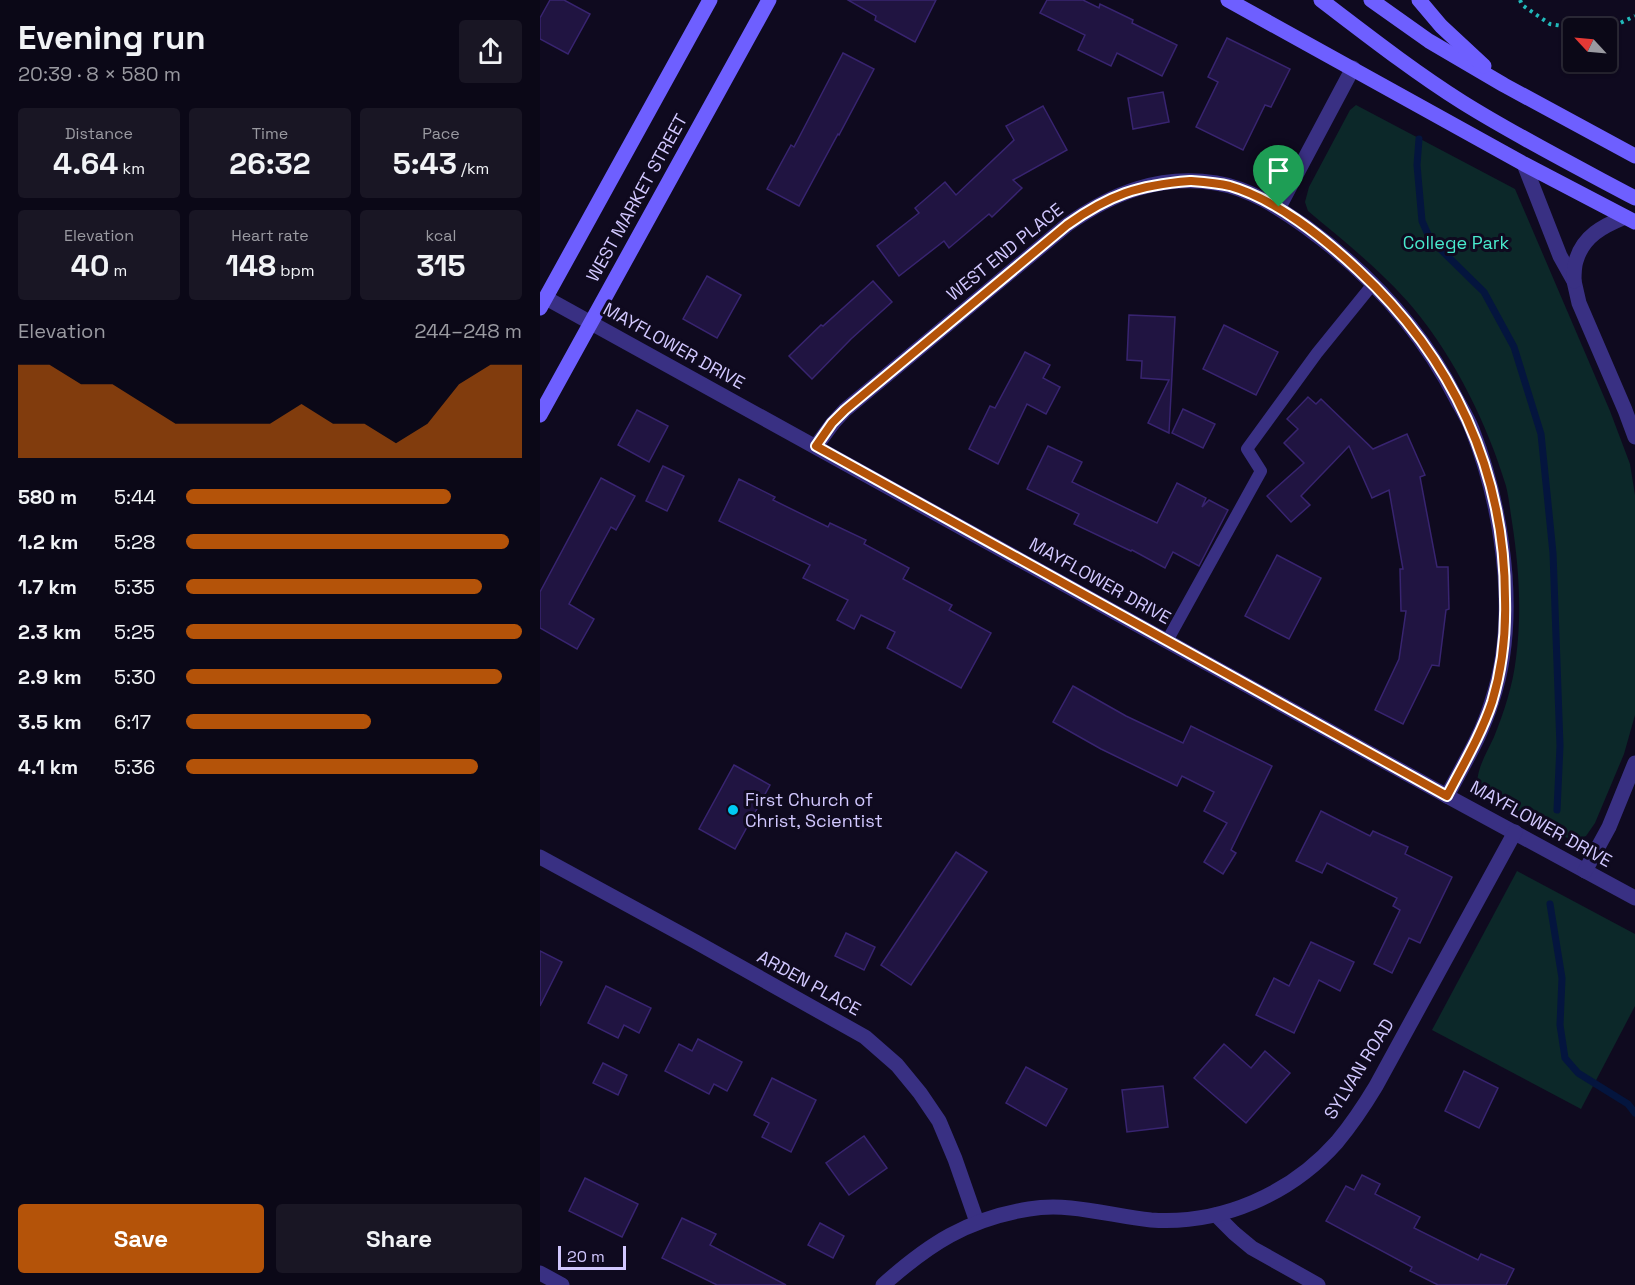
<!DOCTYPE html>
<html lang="en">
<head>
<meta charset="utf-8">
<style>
  body { margin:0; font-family:"Space Grotesk",sans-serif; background:#191624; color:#f1f3f6; height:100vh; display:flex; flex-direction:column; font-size:22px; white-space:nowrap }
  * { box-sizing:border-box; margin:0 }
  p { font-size:20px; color:#9a9aa1 }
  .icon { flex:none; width:33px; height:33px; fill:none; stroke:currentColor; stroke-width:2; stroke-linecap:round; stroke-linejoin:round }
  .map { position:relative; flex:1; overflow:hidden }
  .sheet { display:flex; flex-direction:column; background:#0b0817; width:540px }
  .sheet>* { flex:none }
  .needle { width:39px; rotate:296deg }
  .tools { position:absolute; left:1023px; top:18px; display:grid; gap:12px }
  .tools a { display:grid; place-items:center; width:54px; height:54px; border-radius:6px; background:#0b0817; box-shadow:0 2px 4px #0004,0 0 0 2px #2b2936; font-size:30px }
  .scale { position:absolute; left:18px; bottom:15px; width:68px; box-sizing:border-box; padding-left:6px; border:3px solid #d2c8ff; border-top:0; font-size:16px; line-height:21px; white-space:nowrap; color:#d2c8ff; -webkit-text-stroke:4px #0f0a1f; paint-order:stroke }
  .pin { position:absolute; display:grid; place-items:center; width:51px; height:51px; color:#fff; margin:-62px -26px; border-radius:50% 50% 50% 0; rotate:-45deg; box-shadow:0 0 6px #0007 }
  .pin .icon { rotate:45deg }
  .round { display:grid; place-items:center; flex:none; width:63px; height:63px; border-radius:6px; background:#191624 }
  .overview { display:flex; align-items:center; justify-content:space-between; height:102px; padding:0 18px }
  h1 { font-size:33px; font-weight:800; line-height:45px }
  .figures { display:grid; grid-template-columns:repeat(3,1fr); gap:9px; height:102px; padding:6px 18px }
  .figures div { display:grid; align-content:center; border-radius:6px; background:#191624; text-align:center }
  .figures b { font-size:30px; font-weight:800 }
  .figures small { font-size:16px; font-weight:400 }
  .figures p { font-size:16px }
  .chart { height:168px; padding:12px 18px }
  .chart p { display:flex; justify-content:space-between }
  .chart svg { width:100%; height:108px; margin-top:6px; fill:#b45309; opacity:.7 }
  .primary-button { display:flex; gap:12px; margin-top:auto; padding:12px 18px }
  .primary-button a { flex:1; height:69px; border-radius:6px; background:#b45309; color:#fff; font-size:24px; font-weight:800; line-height:69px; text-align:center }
  .primary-button a+a { background:#191624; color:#f1f3f6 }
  ul { padding:0 18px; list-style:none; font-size:20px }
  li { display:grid; grid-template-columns:96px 72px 1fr; align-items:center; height:45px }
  li i { height:15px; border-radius:8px; background:#b45309 }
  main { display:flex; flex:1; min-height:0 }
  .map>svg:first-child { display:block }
  .green { fill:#0c2829 }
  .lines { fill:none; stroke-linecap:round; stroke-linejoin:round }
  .stream { stroke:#04153e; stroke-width:7 }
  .building { fill:#201441; stroke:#382470; stroke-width:1.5 }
  .path { stroke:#21b9ba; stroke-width:4; stroke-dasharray:3 4.5; stroke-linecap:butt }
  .service { stroke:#393083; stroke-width:12 }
  .minor { stroke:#393083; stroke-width:15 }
  .secondary { stroke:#6e5fff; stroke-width:15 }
  .route-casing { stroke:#fff; stroke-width:12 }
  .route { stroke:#b45309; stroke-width:8 }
  .poi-dot { fill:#00caf3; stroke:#0f0a1f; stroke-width:2 }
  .labels { text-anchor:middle; stroke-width:6; stroke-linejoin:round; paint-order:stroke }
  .street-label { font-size:18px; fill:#d2c8ff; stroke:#0f0a1f }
  .park-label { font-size:18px; fill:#48eacd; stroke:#0f0a1f }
  .poi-label { font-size:18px; fill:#d2c8ff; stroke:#0f0a1f; text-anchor:start }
</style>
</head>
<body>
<main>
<section class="sheet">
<div class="overview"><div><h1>Evening run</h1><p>20:39 · 8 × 580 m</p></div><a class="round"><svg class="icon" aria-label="share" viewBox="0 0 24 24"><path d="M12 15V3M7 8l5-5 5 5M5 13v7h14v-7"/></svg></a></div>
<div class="figures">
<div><p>Distance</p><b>4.64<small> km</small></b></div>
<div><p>Time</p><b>26:32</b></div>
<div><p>Pace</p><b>5:43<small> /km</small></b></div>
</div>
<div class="figures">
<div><p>Elevation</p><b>40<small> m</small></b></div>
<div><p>Heart rate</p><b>148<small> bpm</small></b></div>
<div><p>kcal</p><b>315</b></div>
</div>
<div class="chart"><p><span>Elevation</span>244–248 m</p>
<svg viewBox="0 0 160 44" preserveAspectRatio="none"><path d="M0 44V6L10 6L20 14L30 14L40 22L50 30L60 30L70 30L80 30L90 22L100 30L110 30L120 38L130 30L140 14L150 6L160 6V44z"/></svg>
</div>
<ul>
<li><b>580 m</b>5:44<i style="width:79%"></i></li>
<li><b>1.2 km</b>5:28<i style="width:96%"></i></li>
<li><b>1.7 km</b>5:35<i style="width:88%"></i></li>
<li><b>2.3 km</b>5:25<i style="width:100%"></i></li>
<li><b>2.9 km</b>5:30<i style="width:94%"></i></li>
<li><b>3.5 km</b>6:17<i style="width:55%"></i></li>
<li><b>4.1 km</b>5:36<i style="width:87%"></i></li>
</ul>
<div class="primary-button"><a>Save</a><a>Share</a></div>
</section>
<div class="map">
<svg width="1095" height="1285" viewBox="0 0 1095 1285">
  <rect width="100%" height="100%" fill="#0f0a1f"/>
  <!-- green -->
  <g class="green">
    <path d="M816,105L975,189L1070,411L1090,464L1095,495V715L1084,754L1055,823L1046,836L1037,839H1029L943,791L937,783C938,766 947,752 954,737C964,712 973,685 976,658C982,612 979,568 972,522C970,510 969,498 966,486C948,426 915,358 874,309C843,272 805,242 768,211L765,202L769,187L810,110Z"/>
    <polygon points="977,871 1095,934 1095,1006 1041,1109 892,1030"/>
  </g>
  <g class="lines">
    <!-- stream -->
    <g class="stream">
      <polyline points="879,139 877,165 882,221 890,239 944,292 974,347 1001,434 1013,553 1020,746 1017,810"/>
      <polyline points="1010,904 1022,978 1020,1025 1025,1058 1038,1073 1088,1104 1095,1113"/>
    </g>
  </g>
  <!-- building -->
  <g class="building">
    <polygon points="10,0 24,0 50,14 28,54 0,39 0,18"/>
    <polygon points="308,0 396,0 375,42 335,20 336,16"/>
    <polygon points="507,0 543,0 559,8 560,4 593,20 592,23 637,45 622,76 577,53 571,66 538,50 545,35 500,13"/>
    <polygon points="687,38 750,69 731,107 725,105 703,150 656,127 678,82 668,77"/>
    <polygon points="303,53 334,69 299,135 298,134 259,206 227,189 251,145 254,147"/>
    <polygon points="623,92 629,122 593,129 588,98"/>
    <polygon points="503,106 527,150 473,180 482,188 452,217 449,214 409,248 404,241 359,276 337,246 379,213 375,208 405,182 416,195 474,140 466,126"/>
    <polygon points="167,276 201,295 177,338 143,319"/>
    <polygon points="333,281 352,302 311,339 272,379 249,356 281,325 283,326"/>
    <polygon points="589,315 635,317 629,433 608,423 629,380 601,378 602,361 587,360"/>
    <polygon points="684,325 738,352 716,395 663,369"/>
    <polygon points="485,352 510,365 503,378 520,387 506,414 487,404 458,464 429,449 450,406 455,408"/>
    <polygon points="768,397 776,404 781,399 833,449 867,434 885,475 880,477 897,567 908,567 909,609 906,610 899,666 892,665 863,724 835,710 859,659 866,611 861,611 860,569 863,569 849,490 832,498 809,446 761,496 770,505 751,522 727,496 764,463 744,443 758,429 747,419"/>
    <polygon points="643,409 675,424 663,448 632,433"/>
    <polygon points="97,410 128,426 109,462 78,445"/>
    <polygon points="508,446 542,462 532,482 617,523 637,483 666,498 662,507 669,500 688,510 659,566 633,552 625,568 592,550 591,551 534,524 539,514 487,489"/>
    <polygon points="123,466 144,476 127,511 106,501"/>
    <polygon points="61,478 95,496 76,530 71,527 29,604 54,619 37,649 0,628 0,592"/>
    <polygon points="199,479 235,497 233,500 288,527 290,523 326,540 324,544 369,568 363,579 412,605 409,610 451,633 421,688 347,648 355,632 321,615 314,629 297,620 308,600 263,578 270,565 179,521"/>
    <polygon points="737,555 781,578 749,639 705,616"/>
    <polygon points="533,686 586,716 643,743 651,726 732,766 691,850 696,853 683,874 664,862 687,823 664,811 674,792 642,776 637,786 561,749 513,722"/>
    <polygon points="194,765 230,785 195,849 159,829"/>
    <polygon points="781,811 830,836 833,831 868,847 865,854 912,877 880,943 869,938 852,973 834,964 860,910 853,906 857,898 787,863 782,873 756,861"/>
    <polygon points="416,852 447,872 371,985 341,965"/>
    <polygon points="306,933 335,947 324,970 295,956"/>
    <polygon points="771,942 814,962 800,991 779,980 754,1033 716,1015 734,978 749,986"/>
    <polygon points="0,951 22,962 0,1006"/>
    <polygon points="66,986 111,1008 99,1033 84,1025 78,1038 48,1023"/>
    <polygon points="158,1039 202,1062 187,1091 174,1084 169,1094 125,1071 139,1044 152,1051"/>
    <polygon points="684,1044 711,1068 725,1051 750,1073 706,1123 654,1078"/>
    <polygon points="63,1063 87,1075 78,1095 53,1083"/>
    <polygon points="486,1067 527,1089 506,1126 466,1103"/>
    <polygon points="924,1071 958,1088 939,1128 905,1111"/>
    <polygon points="232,1078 276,1100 251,1152 222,1137 229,1123 214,1115"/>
    <polygon points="623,1086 628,1127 587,1132 582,1090"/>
    <polygon points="324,1136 347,1168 309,1195 286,1163"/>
    <polygon points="822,1175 840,1184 835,1194 880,1217 874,1228 938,1260 941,1254 974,1269 966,1285 898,1285 870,1271 872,1267 786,1221 806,1186 814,1190"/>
    <polygon points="45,1178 98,1204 82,1237 29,1211"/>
    <polygon points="142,1218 176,1234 170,1245 246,1285 177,1285 122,1258"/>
    <polygon points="280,1223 304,1236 293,1258 268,1245"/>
  </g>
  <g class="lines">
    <!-- path -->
    <g class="path">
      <polyline points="980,0 982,5 1010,24 1035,28"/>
      <polyline points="1059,28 1078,24 1095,16"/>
    </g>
    <!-- service -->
    <polyline class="service" points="627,641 721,471 707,449 777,353 833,284"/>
    <!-- minor -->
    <g class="minor">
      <polyline points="984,164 1020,256 1034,281 1039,303 1085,410 1095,437"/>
      <polyline points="739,207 813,68"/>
      <path d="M1034,281C1034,275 1034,267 1036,261C1043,236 1063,226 1085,217"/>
      <polyline points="6,298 907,796 1095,898"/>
      <path d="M276,446L293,423L305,410L527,225C572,193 620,174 676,183C709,188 739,208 766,227C829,273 882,330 917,400C922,409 928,419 932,429C950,475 961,524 965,575C968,616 965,662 952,701C942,735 923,765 907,796"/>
      <polyline points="0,857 156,942 325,1037 357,1065 380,1093 399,1121 415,1159 437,1222"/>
      <polyline points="1045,871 1069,827 1095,763"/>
      <polyline points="676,1215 694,1233 712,1248 778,1285"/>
      <polyline points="0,1273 22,1285"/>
      <path d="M343,1285C389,1244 427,1219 489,1209C530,1202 571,1216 611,1220C681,1225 751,1194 797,1142C812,1124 824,1106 836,1086L975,832"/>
    </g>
    <!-- secondary -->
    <g class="secondary">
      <polyline points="688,0 984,164 1095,222"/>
      <path d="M781,0C827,35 873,71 922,102C978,137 1037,167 1095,198"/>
      <polyline points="831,0 889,41 964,85 1095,156"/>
      <polyline points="879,0 901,26 944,66"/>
      <polyline points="0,308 170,0"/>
      <polyline points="0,415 229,0"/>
    </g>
  </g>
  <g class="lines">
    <!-- route casing -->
    <g class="route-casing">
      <path id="route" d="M650,181C663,182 677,183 690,186C735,199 784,238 818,270C912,357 965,470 965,599C966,633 962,669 952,702C941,735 923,765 907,796L276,446L292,423L305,410L527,225C569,195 598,185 650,181Z"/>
    </g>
    <!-- route -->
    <use href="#route" class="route"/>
  </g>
  <!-- markers -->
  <circle class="poi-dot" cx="193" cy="810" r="6"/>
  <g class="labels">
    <!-- street labels -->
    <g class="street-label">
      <text transform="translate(97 198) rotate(-61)" y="6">WEST MARKET STREET</text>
      <text transform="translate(465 252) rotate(-39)" y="6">WEST END PLACE</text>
      <text transform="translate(134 346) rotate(29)" y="6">MAYFLOWER DRIVE</text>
      <text transform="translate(560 581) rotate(29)" y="6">MAYFLOWER DRIVE</text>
      <text transform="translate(1001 824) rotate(29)" y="6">MAYFLOWER DRIVE</text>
      <text transform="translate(269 983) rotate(29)" y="6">ARDEN PLACE</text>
      <text transform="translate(819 1069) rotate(-58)" y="6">SYLVAN ROAD</text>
    </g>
    <!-- park labels -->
    <g class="park-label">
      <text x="916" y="249">College Park</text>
    </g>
    <!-- poi labels -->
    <g class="poi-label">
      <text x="205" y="806">First Church of<tspan x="205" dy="21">Christ, Scientist</tspan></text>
    </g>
  </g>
</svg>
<div class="tools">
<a><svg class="needle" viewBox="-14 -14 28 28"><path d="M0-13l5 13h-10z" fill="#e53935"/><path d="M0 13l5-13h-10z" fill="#9a9aa1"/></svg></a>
</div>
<div class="scale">20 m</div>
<div class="pin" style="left:739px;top:207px;background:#1e9e55"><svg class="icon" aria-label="arrive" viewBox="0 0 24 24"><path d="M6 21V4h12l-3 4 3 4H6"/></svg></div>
</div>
</main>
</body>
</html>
